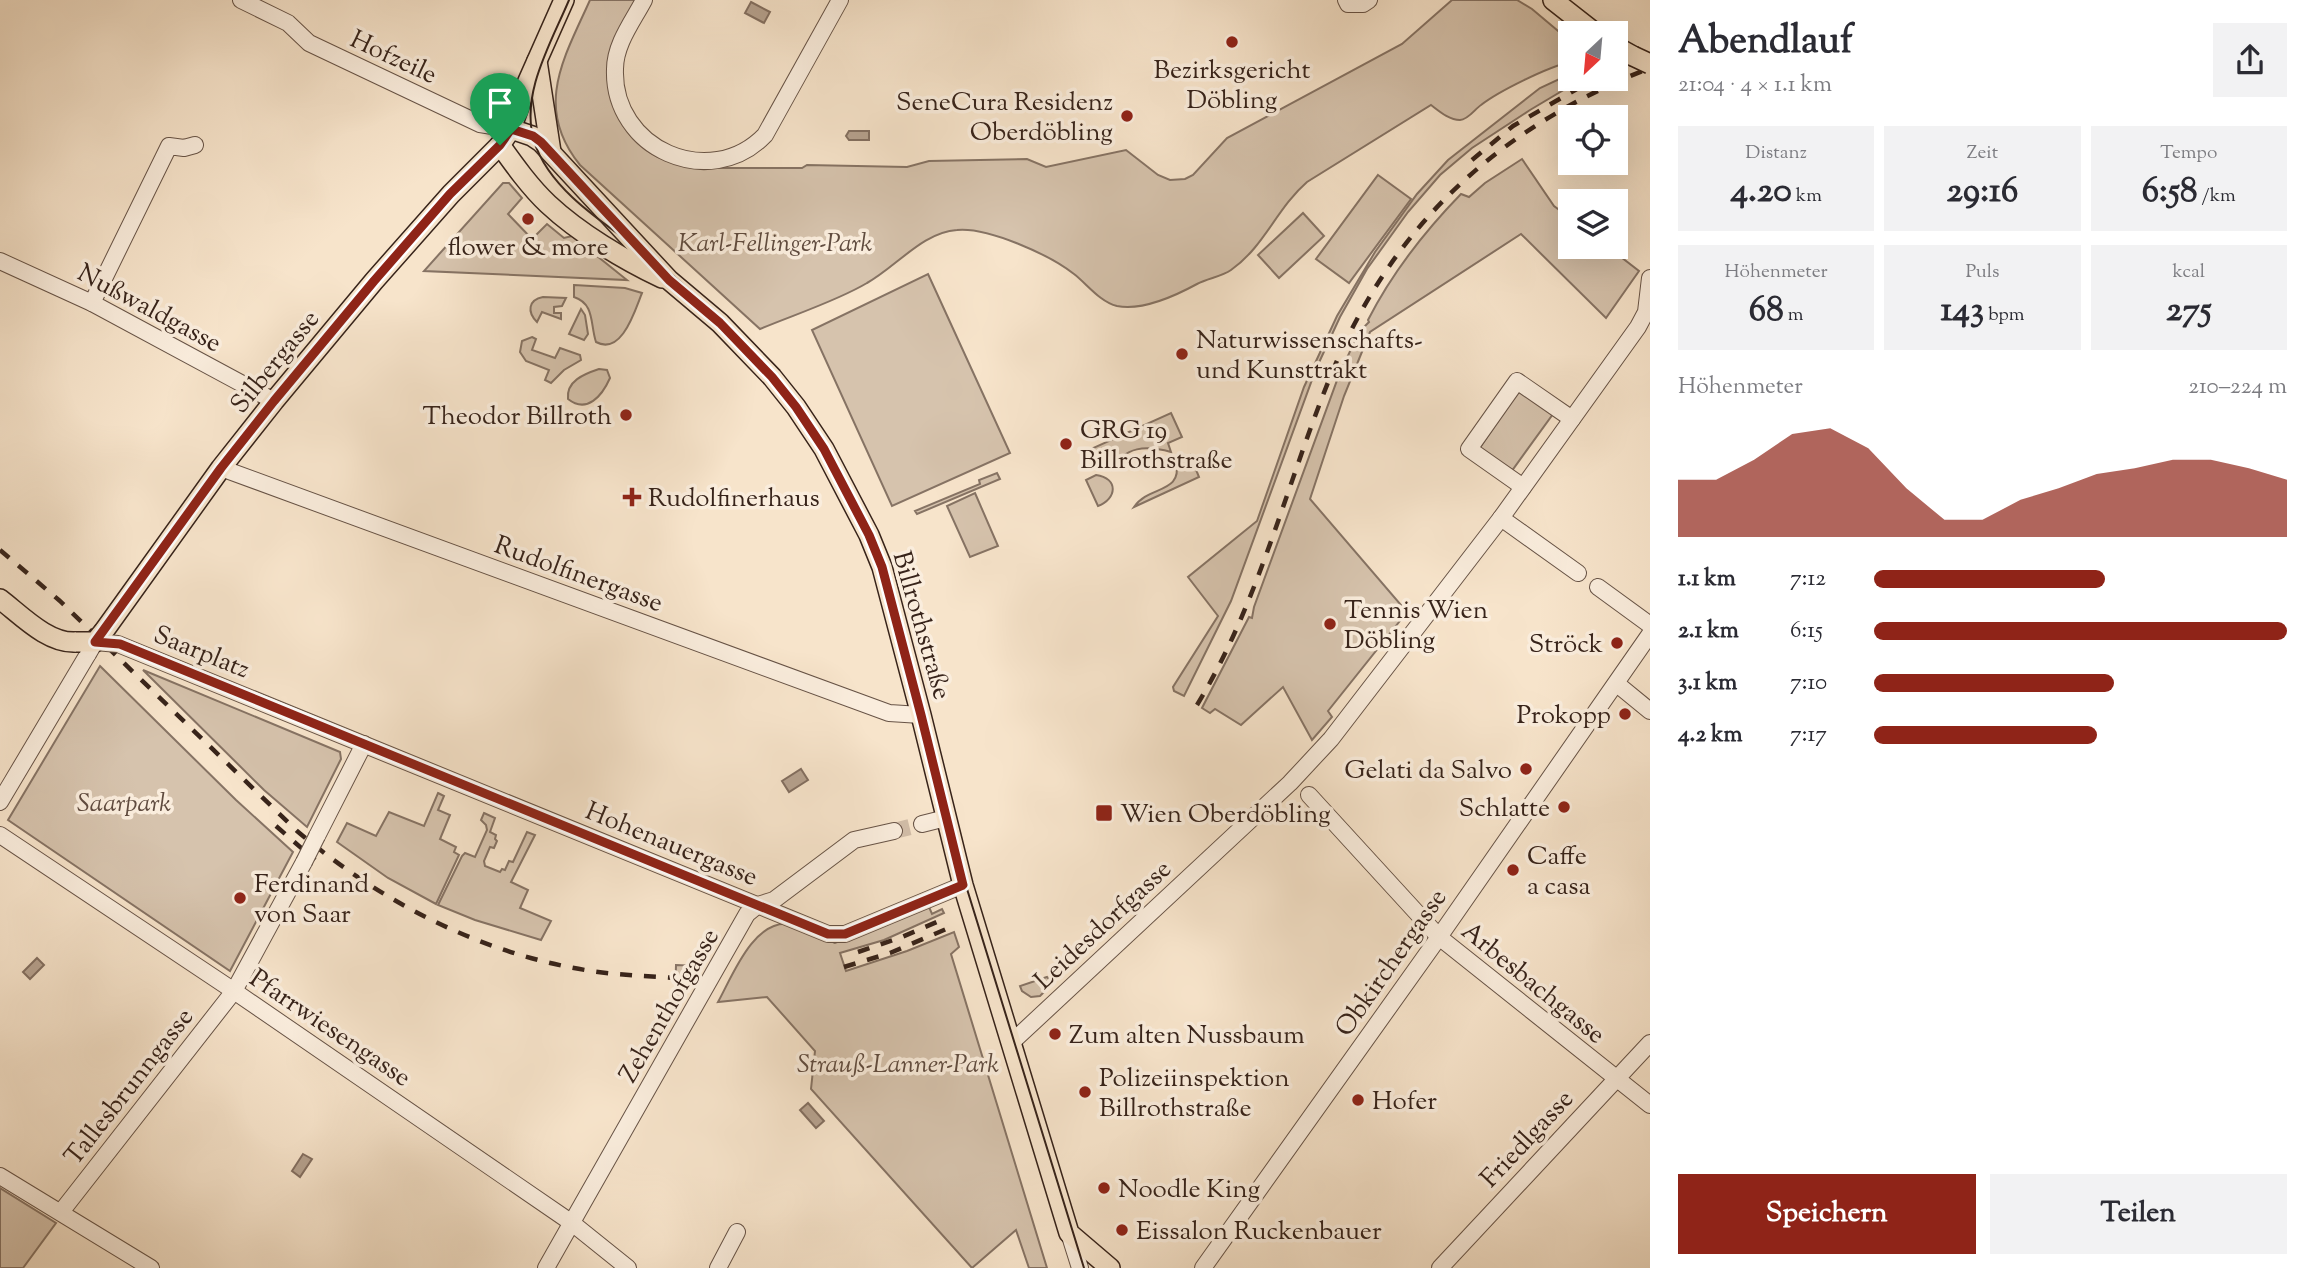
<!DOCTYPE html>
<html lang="de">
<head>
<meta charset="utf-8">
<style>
  body { margin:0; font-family:"Sorts Mill Goudy",serif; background:#f2f2f3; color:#2b2b33; height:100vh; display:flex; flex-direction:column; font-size:26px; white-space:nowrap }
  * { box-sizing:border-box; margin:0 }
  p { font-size:23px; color:#7c7c81 }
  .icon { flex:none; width:38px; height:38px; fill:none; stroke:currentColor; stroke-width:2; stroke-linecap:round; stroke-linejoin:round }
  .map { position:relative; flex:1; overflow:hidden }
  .details { display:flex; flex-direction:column; background:#fff; width:665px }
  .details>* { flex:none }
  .needle { width:46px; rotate:206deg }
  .fabs { position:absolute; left:1558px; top:21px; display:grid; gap:14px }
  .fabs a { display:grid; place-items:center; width:70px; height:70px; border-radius:0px; background:#fff; box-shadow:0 7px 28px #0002; font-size:35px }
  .pin { position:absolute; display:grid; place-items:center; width:60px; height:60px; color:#fff; margin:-72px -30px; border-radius:50% 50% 50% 0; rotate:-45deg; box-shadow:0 0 7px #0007 }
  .pin .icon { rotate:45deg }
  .round { display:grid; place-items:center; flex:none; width:74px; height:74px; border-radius:0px; background:#f2f2f3 }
  .summary { display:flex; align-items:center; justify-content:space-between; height:119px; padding:0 28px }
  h1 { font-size:38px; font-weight:700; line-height:52px }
  .metrics { display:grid; grid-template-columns:repeat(3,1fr); gap:10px; height:119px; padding:7px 28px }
  .metrics div { display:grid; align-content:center; border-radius:0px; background:#f2f2f3; text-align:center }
  .metrics b { font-size:35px; font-weight:700 }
  .metrics small { font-size:19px; font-weight:400 }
  .metrics p { font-size:19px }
  .chart { height:196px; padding:14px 28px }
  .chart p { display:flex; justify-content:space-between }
  .chart svg { width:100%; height:126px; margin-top:7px; fill:#8f2418; opacity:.7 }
  .cta { display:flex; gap:14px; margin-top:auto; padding:14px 28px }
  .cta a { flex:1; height:80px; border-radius:0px; background:#8f2418; color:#fff; font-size:28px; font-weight:700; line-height:80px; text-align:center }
  .cta a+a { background:#f2f2f3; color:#2b2b33 }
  ul { padding:0 28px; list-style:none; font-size:23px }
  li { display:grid; grid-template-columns:112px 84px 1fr; align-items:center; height:52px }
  li i { height:18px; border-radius:9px; background:#8f2418 }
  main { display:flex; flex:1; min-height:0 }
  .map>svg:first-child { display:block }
  .green { fill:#d6c3ad; stroke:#867364; stroke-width:2 }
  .water { fill:#b6a28f; stroke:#836f60; stroke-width:2 }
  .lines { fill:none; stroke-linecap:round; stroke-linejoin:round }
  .minor-tunnel { stroke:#d1bda8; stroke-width:16; stroke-dasharray:16 8; stroke-linecap:butt }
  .minor-casing { stroke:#675346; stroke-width:18 }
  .major-casing { stroke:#37231a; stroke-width:22 }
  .minor { stroke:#faeddd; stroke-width:16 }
  .major { stroke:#f7e4cb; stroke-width:19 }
  .tram { stroke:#37231a; stroke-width:2 }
  .rail { stroke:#37231a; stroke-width:4.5; stroke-dasharray:12 12; stroke-linecap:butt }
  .minor-bridge-casing { stroke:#675346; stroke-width:18; stroke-linecap:butt }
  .major-bridge-casing { stroke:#37231a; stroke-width:22; stroke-linecap:butt }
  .minor-bridge { stroke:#faeddd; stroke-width:16 }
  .major-bridge { stroke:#f7e4cb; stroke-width:19 }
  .route-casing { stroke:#fff; stroke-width:14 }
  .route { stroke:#8f2418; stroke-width:9 }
  .poi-dot { fill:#8f2418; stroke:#faeddd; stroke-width:2.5 }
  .labels { text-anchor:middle; stroke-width:7; stroke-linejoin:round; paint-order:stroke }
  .street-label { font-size:26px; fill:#37231a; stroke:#faeddd }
  .poi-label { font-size:26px; fill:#37231a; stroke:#faeddd; text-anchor:start }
  .park-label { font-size:26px; font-style:italic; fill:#5f4b3f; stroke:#faeddd }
</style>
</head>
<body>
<main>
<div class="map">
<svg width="1650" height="1268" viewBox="0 0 1650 1268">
  <rect width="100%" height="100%" fill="#f7e4cb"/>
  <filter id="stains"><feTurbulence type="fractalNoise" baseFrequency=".00286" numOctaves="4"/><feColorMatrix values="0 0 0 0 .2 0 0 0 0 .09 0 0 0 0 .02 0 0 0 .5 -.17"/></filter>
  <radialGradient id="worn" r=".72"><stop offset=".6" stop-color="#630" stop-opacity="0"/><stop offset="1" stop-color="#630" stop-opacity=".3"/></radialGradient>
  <!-- green -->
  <g class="green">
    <path d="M590,0H636C628,19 611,51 608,70C606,86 612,102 618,116C642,165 685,168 732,168C756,168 779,168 802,168L807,165L907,167L929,161L1027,159L1046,167L1126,150L1158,175L1170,180L1185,179L1193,175L1227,138L1402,44L1452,0H1517L1532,9L1570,41V62C1548,67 1499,91 1481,105C1475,109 1468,120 1460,120C1449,120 1439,111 1431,105L1307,182C1277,208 1264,247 1231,270C1221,277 1208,278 1197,284C1175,296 1143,311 1117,306C1100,302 1087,284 1074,274C1050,255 988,227 957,230C923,232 896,267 867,283C837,301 793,315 760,329L580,165C533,107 564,58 590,0Z"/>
    <polygon points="1570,74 1570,79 1582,79 1530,110 1472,148 1440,175 1408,212 1367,269 1340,317 1316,369 1231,601 1184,696 1174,691 1173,687 1218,616 1188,577 1257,521 1304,387 1337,316 1375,252 1417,194 1448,160 1540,88"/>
    <path d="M1522,159L1554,206L1570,218V247H1608L1639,271L1606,318L1521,234L1370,332L1344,396L1310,499L1407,612L1328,711L1332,717L1312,740L1283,687L1241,725L1215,709L1210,713L1202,708L1249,617L1252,618L1254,607L1339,375L1359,332L1369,322L1368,320C1392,273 1424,232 1461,194L1469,197L1485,183Z"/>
    <polygon points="1378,175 1411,199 1349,283 1316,259"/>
    <polygon points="503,183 509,183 522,198 508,214 532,239 547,224 564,238 572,236 627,280 424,271"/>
    <polygon points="1303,213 1324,236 1279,278 1258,255"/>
    <polygon points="928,274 1010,453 892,506 812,330"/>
    <path d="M574,285L625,288L642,293C635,310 622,356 596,342C590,324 595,304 574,297Z"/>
    <path d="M543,297L566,298L562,306L554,307V313H561V319L542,312L537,322C527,312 528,300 543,297Z"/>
    <polygon points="581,309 585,315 588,334 584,340 569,334"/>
    <polygon points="532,337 536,339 532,350 555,358 560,348 580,355 581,360 564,370 551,383 545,380 549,370 526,361 520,352 522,341"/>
    <path d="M599,369L607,370L610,378C602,396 587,414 568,399C566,381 584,374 599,369Z"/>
    <polygon points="1518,391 1553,414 1511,472 1479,449"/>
    <path d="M1171,413L1182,437L1168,443L1171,452C1146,445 1125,446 1111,470L1082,453Z"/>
    <path d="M1190,455L1199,477L1134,507C1149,485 1183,494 1176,462Z"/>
    <polygon points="997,473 1000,479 917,514 915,511 980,484 979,480"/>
    <path d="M1096,475C1119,478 1117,499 1098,506L1086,480Z"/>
    <polygon points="975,493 998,546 970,557 947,506"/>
    <polygon points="100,666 236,800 293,852 230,971 8,820"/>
    <polygon points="143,670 340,752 341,759 307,827 264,790"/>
    <polygon points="438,793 444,796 438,810 450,815 440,839 456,847 454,852 459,855 436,904 388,878 337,842 347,823 376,836 389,812 424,826"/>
    <polygon points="484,813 495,818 490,832 496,835 495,839 497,841 494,848 490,847 484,861 485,866 500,872 502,869 505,870 509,861 513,862 527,832 535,835 511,882 528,890 520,908 551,921 541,940 475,920 438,905 462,856 465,853 475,857 487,830 486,825 481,820"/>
    <path d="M929,907L932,914L942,909L944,913L884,940L840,953L846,971L907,951L954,932L959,947L951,954L1047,1268H1029L1016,1230L972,1268L811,1089L815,1051L767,997L718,1002C732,977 753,920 789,924C801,925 823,938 835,943Z"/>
    <polygon points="676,965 697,966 678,1000 675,1000"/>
    <polygon points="1047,977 1053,983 1040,996 1031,997 1022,991 1020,986"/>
    <polygon points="0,1188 56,1223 23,1268 0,1268"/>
  </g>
  <!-- water -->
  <g class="water">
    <polygon points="751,2 770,12 764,23 745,13"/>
    <polygon points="849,131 869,131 869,140 849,140 846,136"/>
    <polygon points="801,769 808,780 789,792 782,781"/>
    <polygon points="37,958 44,965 30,979 23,972"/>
    <polygon points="808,1103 824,1121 816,1128 800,1110"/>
    <polygon points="303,1154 312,1159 300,1177 292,1171"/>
  </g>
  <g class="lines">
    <!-- minor-tunnel -->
    <polyline class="minor-tunnel" points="894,831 922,824"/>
    <!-- minor casing -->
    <g class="minor-casing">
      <g id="minor">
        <polyline points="241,0 288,23 309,43 480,124 511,129"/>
        <path d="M644,0C633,21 615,44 615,69C612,149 710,192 765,135L840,0"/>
        <polyline points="1346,0 1348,4 1363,4 1369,0"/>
        <polyline points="0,261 92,303 274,401"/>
        <polyline points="92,303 169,146 184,148 195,145"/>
        <polyline points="221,468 889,713 921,715"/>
        <polyline points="1523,487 1469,449 1517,381 1572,419"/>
        <polyline points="1501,518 1578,573"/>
        <polyline points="1598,587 1650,625"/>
        <polyline points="118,644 828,934 845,934 963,885"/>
        <polyline points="1617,684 1650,711"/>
        <polyline points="1309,795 1439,937 1650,1105"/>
        <polyline points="0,802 88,654"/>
        <polyline points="922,824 946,818"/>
        <polyline points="0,835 234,991 572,1223 628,1268"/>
        <polyline points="317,836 364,744"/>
        <polyline points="1011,1043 1290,783 1331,739 1501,518 1638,327 1646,312 1650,278"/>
        <polyline points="0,1176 151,1268"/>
        <polyline points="61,1212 234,991 304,862"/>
        <polyline points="1069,1233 1080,1268"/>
        <polyline points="546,1268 747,914 758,905 774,900 854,840 894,831"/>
        <polyline points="718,1268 737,1232"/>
        <polyline points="1203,1268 1439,937 1650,634"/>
        <polyline points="1440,1268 1650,1043"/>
      </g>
    </g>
    <!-- major casing -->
    <g class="major-casing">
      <g id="major">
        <polyline points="1553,0 1595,33"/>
        <polyline points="1615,46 1633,56"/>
        <polyline points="537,61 551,152"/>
        <polyline points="511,129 532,136 541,142 669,280 720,323 772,377 796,407 824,449 869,535 882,567 921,715 963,885 1069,1233 1110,1268"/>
        <path d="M500,145C515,166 530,187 548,204C579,233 624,260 662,278"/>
        <path d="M0,599C21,615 48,644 76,642"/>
        <polyline points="104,631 221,468 274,401 374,281 451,194 500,145 511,129 528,81 564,0"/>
      </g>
    </g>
    <!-- minor -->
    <use href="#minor" class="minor"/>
    <!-- major -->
    <use href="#major" class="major"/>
    <!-- tram -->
    <path class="tram" d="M569,0C551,43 520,94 534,141C550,193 612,228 653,259C683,283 712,310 740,337C815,409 864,501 895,599L963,876L1084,1268"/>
    <!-- rail -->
    <g class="rail">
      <polyline points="1615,70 1650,57"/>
      <polyline points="1472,160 1513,126 1594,79"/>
      <path d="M0,550L60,601L297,831C380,901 477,952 585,970C615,975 645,976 676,978"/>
      <path d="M1197,705C1259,603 1286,485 1331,375C1392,224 1500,127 1650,68"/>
      <polyline points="276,826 315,860"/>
      <polyline points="858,952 902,937 946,918"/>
      <polyline points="844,967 890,953 951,927"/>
    </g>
    <!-- minor-bridge casing -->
    <g class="minor-bridge-casing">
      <g id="minor-bridge">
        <polyline points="88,654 95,642 118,644"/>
        <polyline points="304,862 317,836"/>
      </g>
    </g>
    <!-- major-bridge casing -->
    <g class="major-bridge-casing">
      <g id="major-bridge">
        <polyline points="1633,56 1650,64"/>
        <polyline points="76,642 95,642 104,631"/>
      </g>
    </g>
    <!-- minor-bridge -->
    <use href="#minor-bridge" class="minor-bridge"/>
    <!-- major-bridge -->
    <use href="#major-bridge" class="major-bridge"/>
  </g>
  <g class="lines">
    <!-- route casing -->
    <g class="route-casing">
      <polygon id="route" points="511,129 533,136 541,142 669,280 720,323 772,377 796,407 824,449 869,535 882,567 921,715 963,885 845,934 828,934 120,644 95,642 221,468 274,401 374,281 450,194 500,145"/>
    </g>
    <!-- route -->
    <use href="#route" class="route"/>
  </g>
  <!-- markers -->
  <g class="poi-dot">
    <circle cx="1232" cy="42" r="7"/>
    <circle cx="1127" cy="116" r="7"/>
    <circle cx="528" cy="219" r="7"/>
    <circle cx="1182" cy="354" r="7"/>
    <circle cx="626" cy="415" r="7"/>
    <circle cx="1066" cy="444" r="7"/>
    <path d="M628.5 486.5h7v7h7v7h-7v7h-7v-7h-7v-7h7z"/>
    <circle cx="1330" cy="624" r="7"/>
    <circle cx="1617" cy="643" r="7"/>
    <circle cx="1625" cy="714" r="7"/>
    <circle cx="1526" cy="769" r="7"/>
    <circle cx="1564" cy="807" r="7"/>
    <rect x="1095" y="804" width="18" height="18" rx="3.5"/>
    <circle cx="1513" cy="870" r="7"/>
    <circle cx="240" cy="898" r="7"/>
    <circle cx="1055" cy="1034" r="7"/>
    <circle cx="1085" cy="1092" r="7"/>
    <circle cx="1358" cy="1100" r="7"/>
    <circle cx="1104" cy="1188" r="7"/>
    <circle cx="1122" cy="1230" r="7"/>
  </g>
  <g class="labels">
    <!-- street labels -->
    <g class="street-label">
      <text transform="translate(394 56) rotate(25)" y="9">Hofzeile</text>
      <text transform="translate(150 307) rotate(28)" y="9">Nußwaldgasse</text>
      <text transform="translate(274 361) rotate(-51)" y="9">Silbergasse</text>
      <text transform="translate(579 573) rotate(20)" y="9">Rudolfinergasse</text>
      <text transform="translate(923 625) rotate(74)" y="9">Billrothstraße</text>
      <text transform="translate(202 651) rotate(22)" y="9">Saarplatz</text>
      <text transform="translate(672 843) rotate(22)" y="9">Hohenauergasse</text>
      <text transform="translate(1102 924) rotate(-43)" y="9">Leidesdorfgasse</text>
      <text transform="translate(1390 962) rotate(-55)" y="9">Obkirchergasse</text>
      <text transform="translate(1534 982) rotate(39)" y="9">Arbesbachgasse</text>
      <text transform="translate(668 1005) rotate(-60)" y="9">Zehenthofgasse</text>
      <text transform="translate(331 1027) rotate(34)" y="9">Pfarrwiesengasse</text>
      <text transform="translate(128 1086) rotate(-52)" y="9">Tallesbrunngasse</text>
      <text transform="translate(1526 1138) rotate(-47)" y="9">Friedlgasse</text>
    </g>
    <!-- poi labels -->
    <g class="poi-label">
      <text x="1232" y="78" text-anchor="middle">Bezirksgericht<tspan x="1232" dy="30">Döbling</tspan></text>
      <text x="1113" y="110" text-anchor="end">SeneCura Residenz<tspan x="1113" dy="30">Oberdöbling</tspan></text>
      <text x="528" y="255" text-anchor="middle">flower &amp; more</text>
      <text x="1196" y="348">Naturwissenschafts-<tspan x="1196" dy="30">und Kunsttrakt</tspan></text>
      <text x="612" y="424" text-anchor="end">Theodor Billroth</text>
      <text x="1080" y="438">GRG 19<tspan x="1080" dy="30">Billrothstraße</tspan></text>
      <text x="648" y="506">Rudolfinerhaus</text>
      <text x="1344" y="618">Tennis Wien<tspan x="1344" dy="30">Döbling</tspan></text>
      <text x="1603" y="652" text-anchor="end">Ströck</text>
      <text x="1611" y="723" text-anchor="end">Prokopp</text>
      <text x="1512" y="778" text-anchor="end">Gelati da Salvo</text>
      <text x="1550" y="816" text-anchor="end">Schlatte</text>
      <text x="1120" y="822">Wien Oberdöbling</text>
      <text x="1527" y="864">Caffe<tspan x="1527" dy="30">a casa</tspan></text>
      <text x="254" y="892">Ferdinand<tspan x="254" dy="30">von Saar</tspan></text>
      <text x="1069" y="1043">Zum alten Nussbaum</text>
      <text x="1099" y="1086">Polizeiinspektion<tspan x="1099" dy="30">Billrothstraße</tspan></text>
      <text x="1372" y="1109">Hofer</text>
      <text x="1118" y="1197">Noodle King</text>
      <text x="1136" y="1239">Eissalon Ruckenbauer</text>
    </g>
    <!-- park labels -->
    <g class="park-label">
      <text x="775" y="251">Karl-Fellinger-Park</text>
      <text x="124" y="811">Saarpark</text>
      <text x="898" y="1072">Strauß-Lanner-Park</text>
    </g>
  </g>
  <rect width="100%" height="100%" filter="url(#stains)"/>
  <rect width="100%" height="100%" fill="url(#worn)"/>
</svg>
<div class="fabs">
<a><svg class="needle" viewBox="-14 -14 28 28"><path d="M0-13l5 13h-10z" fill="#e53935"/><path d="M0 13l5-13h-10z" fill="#7c7c81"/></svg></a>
<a><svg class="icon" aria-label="locate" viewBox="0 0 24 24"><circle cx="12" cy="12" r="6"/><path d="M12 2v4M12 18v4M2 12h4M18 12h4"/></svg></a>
<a><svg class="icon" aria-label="layers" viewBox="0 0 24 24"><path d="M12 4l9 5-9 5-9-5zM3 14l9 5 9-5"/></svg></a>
</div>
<div class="pin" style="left:500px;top:145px;background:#1e9e55"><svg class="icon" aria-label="arrive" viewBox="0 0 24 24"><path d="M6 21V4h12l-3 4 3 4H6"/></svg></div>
</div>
<section class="details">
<div class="summary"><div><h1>Abendlauf</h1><p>21:04 · 4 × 1.1 km</p></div><a class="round"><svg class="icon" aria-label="share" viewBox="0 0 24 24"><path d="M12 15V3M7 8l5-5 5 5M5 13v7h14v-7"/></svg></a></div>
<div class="metrics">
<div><p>Distanz</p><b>4.20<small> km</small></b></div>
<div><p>Zeit</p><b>29:16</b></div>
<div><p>Tempo</p><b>6:58<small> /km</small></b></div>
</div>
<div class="metrics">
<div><p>Höhenmeter</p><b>68<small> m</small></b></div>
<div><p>Puls</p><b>143<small> bpm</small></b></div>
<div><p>kcal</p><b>275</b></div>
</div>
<div class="chart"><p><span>Höhenmeter</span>210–224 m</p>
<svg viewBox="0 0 160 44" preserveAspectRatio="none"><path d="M0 44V24L10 24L20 17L30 8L40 6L50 13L60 27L70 38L80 38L90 31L100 27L110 22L120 20L130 17L140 17L150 20L160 24V44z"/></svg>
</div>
<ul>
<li><b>1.1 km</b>7:12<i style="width:56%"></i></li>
<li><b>2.1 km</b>6:15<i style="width:100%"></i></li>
<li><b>3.1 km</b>7:10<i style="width:58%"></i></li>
<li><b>4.2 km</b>7:17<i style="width:54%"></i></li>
</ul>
<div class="cta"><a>Speichern</a><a>Teilen</a></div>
</section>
</main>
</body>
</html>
